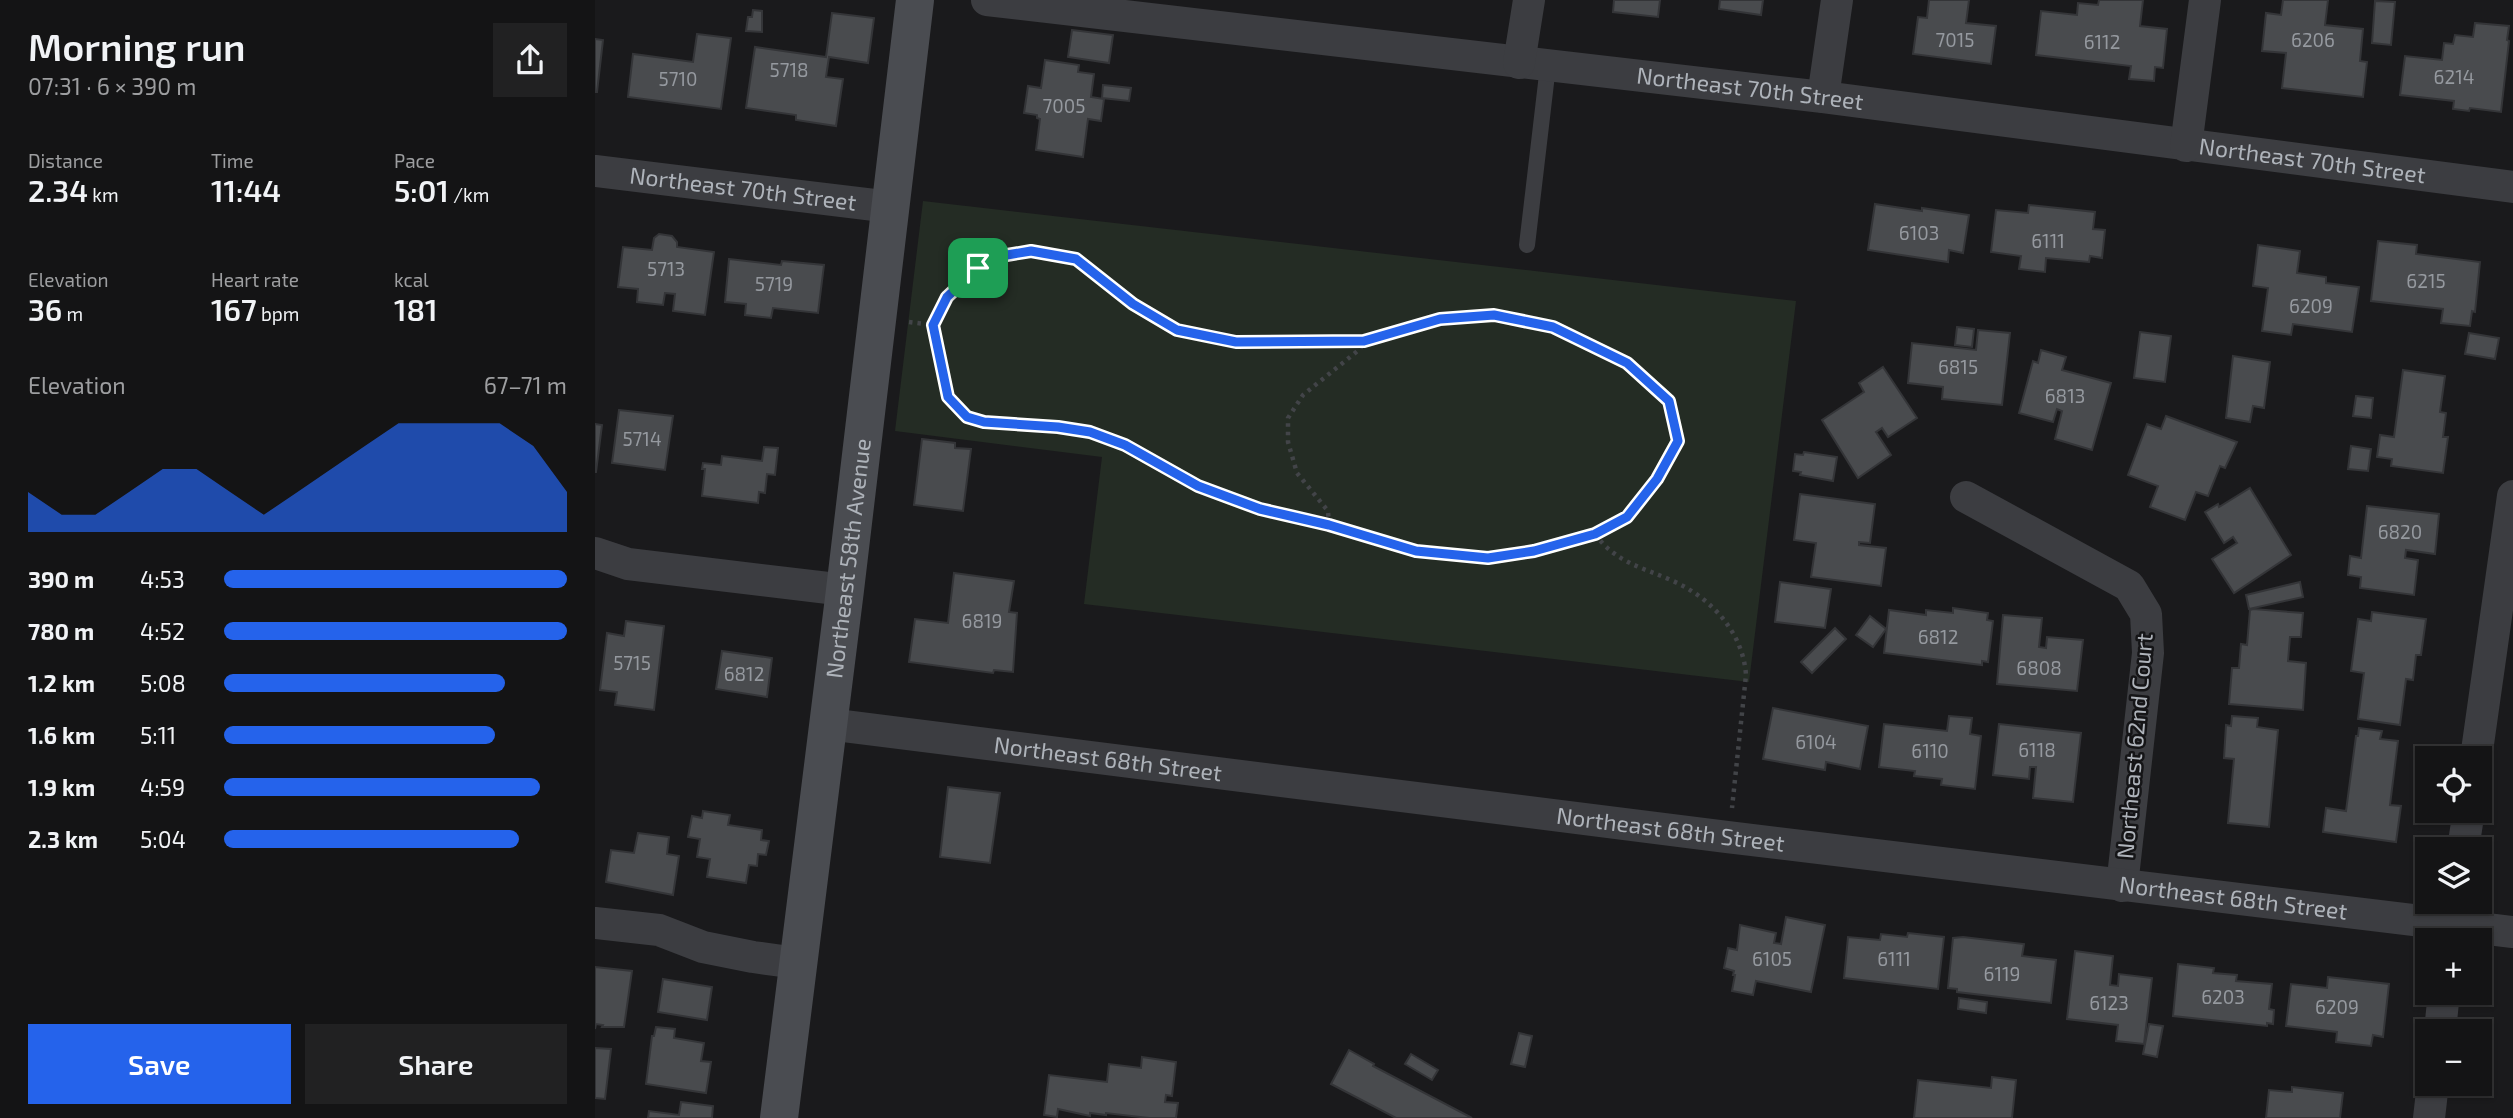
<!DOCTYPE html>
<html lang="en">
<head>
<meta charset="utf-8">
<style>
  body { margin:0; font-family:"Exo 2",sans-serif; background:#212122; color:#f1f3f6; height:100vh; display:flex; flex-direction:column; font-size:26px; white-space:nowrap }
  * { box-sizing:border-box; margin:0 }
  p { font-size:23px; color:#9d9ea0 }
  .icon { flex:none; width:38px; height:38px; fill:none; stroke:currentColor; stroke-width:2; stroke-linecap:round; stroke-linejoin:round }
  .map { position:relative; flex:1; overflow:hidden }
  .panel { display:flex; flex-direction:column; background:#141415; width:595px }
  .panel>* { flex:none }
  .fabs { position:absolute; left:1820px; top:746px; display:grid; gap:14px }
  .fabs a { display:grid; place-items:center; width:77px; height:77px; border-radius:0px; background:#141415; box-shadow:0 2px 5px #0004,0 0 0 2px #333334; font-size:35px }
  .pin { position:absolute; display:grid; place-items:center; width:60px; height:60px; color:#fff; margin:-30px; border-radius:14px; box-shadow:0 4px 10px #0006 }
  .round { display:grid; place-items:center; flex:none; width:74px; height:74px; border-radius:0px; background:#212122 }
  .headline { display:flex; align-items:center; justify-content:space-between; height:119px; padding:0 28px }
  h1 { font-size:38px; font-weight:600; line-height:52px }
  .metrics { display:grid; grid-template-columns:repeat(3,1fr); gap:10px; height:119px; padding:7px 28px }
  .metrics div { display:grid; align-content:center }
  .metrics b { font-size:30px; font-weight:600 }
  .metrics small { font-size:19px; font-weight:400 }
  .metrics p { font-size:19px }
  .chart { height:196px; padding:14px 28px }
  .chart p { display:flex; justify-content:space-between }
  .chart svg { width:100%; height:126px; margin-top:7px; fill:#2563eb; opacity:.7 }
  .cta { display:flex; gap:14px; margin-top:auto; padding:14px 28px }
  .cta a { flex:1; height:80px; border-radius:0px; background:#2563eb; color:#fff; font-size:28px; font-weight:600; line-height:80px; text-align:center }
  .cta a+a { background:#212122; color:#f1f3f6 }
  ul { padding:0 28px; list-style:none; font-size:23px }
  li { display:grid; grid-template-columns:112px 84px 1fr; align-items:center; height:52px }
  li i { height:18px; border-radius:9px; background:#2563eb }
  main { display:flex; flex:1; min-height:0 }
  .map>svg:first-child { display:block }
  .green { fill:#242c24 }
  .building { fill:#494b4e; stroke:#343538; stroke-width:2 }
  .lines { fill:none; stroke-linecap:round; stroke-linejoin:round }
  .path { stroke:#424448; stroke-width:4.5; stroke-dasharray:3.5 5; stroke-linecap:butt }
  .lane { stroke:#3c3d41; stroke-width:16 }
  .street { stroke:#3c3d41; stroke-width:32 }
  .secondary { stroke:#4a4c51; stroke-width:38 }
  .route-casing { stroke:#fff; stroke-width:14 }
  .route { stroke:#2563eb; stroke-width:9 }
  .labels { text-anchor:middle; stroke-width:5; stroke-linejoin:round; paint-order:stroke }
  .number-label { font-size:19px; fill:#95999f }
  .street-label { font-size:23px; fill:#aeb3ba; stroke:#151517 }
</style>
</head>
<body>
<main>
<section class="panel">
<div class="headline"><div><h1>Morning run</h1><p>07:31 · 6 × 390 m</p></div><a class="round"><svg class="icon" aria-label="share" viewBox="0 0 24 24"><path d="M12 15V3M7 8l5-5 5 5M5 13v7h14v-7"/></svg></a></div>
<div class="metrics">
<div><p>Distance</p><b>2.34<small> km</small></b></div>
<div><p>Time</p><b>11:44</b></div>
<div><p>Pace</p><b>5:01<small> /km</small></b></div>
</div>
<div class="metrics">
<div><p>Elevation</p><b>36<small> m</small></b></div>
<div><p>Heart rate</p><b>167<small> bpm</small></b></div>
<div><p>kcal</p><b>181</b></div>
</div>
<div class="chart"><p><span>Elevation</span>67–71 m</p>
<svg viewBox="0 0 160 44" preserveAspectRatio="none"><path d="M0 44V30L10 38L20 38L30 30L40 22L50 22L60 30L70 38L80 30L90 22L100 14L110 6L120 6L130 6L140 6L150 14L160 30V44z"/></svg>
</div>
<ul>
<li><b>390 m</b>4:53<i style="width:100%"></i></li>
<li><b>780 m</b>4:52<i style="width:100%"></i></li>
<li><b>1.2 km</b>5:08<i style="width:82%"></i></li>
<li><b>1.6 km</b>5:11<i style="width:79%"></i></li>
<li><b>1.9 km</b>4:59<i style="width:92%"></i></li>
<li><b>2.3 km</b>5:04<i style="width:86%"></i></li>
</ul>
<div class="cta"><a>Save</a><a>Share</a></div>
</section>
<div class="map">
<svg width="1918" height="1118" viewBox="0 0 1918 1118">
  <rect width="100%" height="100%" fill="#1a1a1c"/>
  <!-- green -->
  <polygon class="green" points="328,201 1201,301 1154,682 489,604 507,457 300,431"/>
  <!-- building -->
  <g class="building">
    <polygon points="1019,0 1065,0 1063,17 1018,12"/>
    <polygon points="1125,0 1168,0 1166,15 1124,9"/>
    <polygon points="1334,0 1374,0 1371,23 1401,26 1396,64 1318,54 1323,17 1332,18"/>
    <polygon points="1504,0 1548,0 1545,26 1572,29 1568,68 1560,67 1559,81 1534,79 1536,66 1441,55 1446,11 1482,15 1483,3 1503,5"/>
    <polygon points="1688,0 1733,0 1730,25 1768,29 1765,61 1772,62 1768,97 1687,88 1691,53 1667,51 1671,13 1686,15"/>
    <polygon points="1780,1 1800,2 1796,45 1777,43"/>
    <polygon points="158,10 167,11 167,32 151,31 153,17 157,17"/>
    <polygon points="237,13 279,18 273,63 234,57 231,77 248,79 241,126 201,120 201,115 151,108 160,47 231,57"/>
    <polygon points="1880,23 1914,26 1912,40 1914,41 1906,112 1875,108 1874,111 1858,109 1859,101 1805,95 1810,56 1847,60 1849,43 1858,44 1860,35 1878,37"/>
    <polygon points="477,30 518,35 514,63 473,57"/>
    <polygon points="102,34 136,38 126,109 33,97 38,54 98,62"/>
    <polygon points="0,39 8,40 2,92 0,92"/>
    <polygon points="450,60 484,65 483,72 499,74 496,97 509,99 506,121 493,119 488,157 441,150 445,119 442,118 442,115 429,113 433,86 446,88"/>
    <polygon points="508,85 536,88 534,101 507,98"/>
    <polygon points="1280,204 1327,211 1327,208 1374,215 1368,253 1354,250 1353,262 1273,250"/>
    <polygon points="1434,205 1500,212 1498,229 1510,230 1507,258 1495,256 1494,262 1451,258 1450,272 1424,269 1426,256 1396,252 1401,210 1433,213"/>
    <polygon points="64,234 77,236 82,242 82,247 119,252 110,315 78,311 80,294 70,293 68,305 42,302 43,289 23,287 28,247 57,250 59,238"/>
    <polygon points="1783,241 1822,245 1821,254 1885,262 1880,312 1877,311 1875,326 1846,323 1848,309 1776,301"/>
    <polygon points="1663,245 1705,251 1702,273 1731,277 1731,283 1764,287 1757,332 1698,324 1696,335 1667,331 1673,288 1658,286"/>
    <polygon points="134,259 186,265 187,261 229,265 223,313 178,308 176,318 150,315 151,304 130,302"/>
    <polygon points="1362,327 1379,329 1377,347 1360,345"/>
    <polygon points="1383,330 1415,333 1407,405 1347,399 1348,387 1313,383 1317,343 1381,350"/>
    <polygon points="1545,332 1576,336 1570,382 1539,378"/>
    <polygon points="1874,333 1904,338 1900,359 1870,354"/>
    <polygon points="1446,350 1471,357 1467,370 1516,383 1497,450 1460,439 1467,411 1462,409 1458,422 1424,413 1438,361 1443,363"/>
    <polygon points="1638,356 1675,362 1669,408 1658,406 1655,422 1631,418"/>
    <polygon points="1288,367 1322,418 1293,437 1287,428 1281,432 1296,455 1263,478 1227,420 1269,392 1264,383"/>
    <polygon points="1808,370 1850,376 1845,412 1851,413 1848,437 1853,437 1848,473 1796,466 1797,459 1782,457 1785,435 1799,437"/>
    <polygon points="1761,396 1778,398 1776,418 1758,416"/>
    <polygon points="24,410 78,416 70,470 17,463"/>
    <polygon points="1571,416 1642,442 1630,468 1625,466 1613,496 1601,492 1590,520 1555,507 1563,486 1533,475 1552,424 1566,429"/>
    <polygon points="0,424 7,425 1,472 0,472"/>
    <polygon points="327,439 360,443 360,448 376,449 368,511 319,505"/>
    <polygon points="1756,446 1776,449 1773,471 1753,469"/>
    <polygon points="169,447 183,448 180,475 172,474 170,493 164,492 163,503 107,496 110,469 107,469 108,463 126,465 127,456 167,461"/>
    <polygon points="1209,452 1242,457 1238,481 1205,475 1206,472 1198,471 1200,454 1208,455"/>
    <polygon points="1655,488 1696,555 1639,593 1617,559 1642,543 1638,537 1629,543 1610,512 1623,504 1624,507"/>
    <polygon points="1205,494 1280,504 1275,543 1264,542 1264,545 1291,548 1286,586 1216,577 1221,543 1199,540"/>
    <polygon points="1772,506 1844,514 1840,554 1811,550 1810,558 1823,560 1819,595 1765,588 1766,577 1753,575 1755,556 1766,558"/>
    <polygon points="359,573 419,581 414,612 422,613 418,672 399,670 398,673 314,662 320,619 353,623"/>
    <polygon points="1185,582 1236,589 1230,628 1180,622"/>
    <polygon points="1705,582 1708,597 1654,609 1651,595"/>
    <polygon points="1358,608 1393,613 1392,620 1398,621 1393,662 1387,661 1387,665 1289,653 1294,610 1331,615 1331,610 1358,613"/>
    <polygon points="1658,609 1708,613 1706,637 1695,637 1693,661 1711,663 1708,710 1634,704 1637,668 1644,668 1646,644 1652,645 1655,610"/>
    <polygon points="1777,612 1831,619 1826,655 1821,655 1818,680 1811,679 1805,725 1763,719 1769,673 1756,671 1763,619 1776,621"/>
    <polygon points="1408,615 1447,618 1444,647 1451,648 1452,637 1488,640 1482,691 1402,684"/>
    <polygon points="1275,616 1291,629 1278,647 1261,635"/>
    <polygon points="31,621 69,626 59,710 20,705 22,692 5,690 12,633 29,636"/>
    <polygon points="1240,628 1251,639 1217,673 1206,662"/>
    <polygon points="127,651 177,658 172,697 121,689"/>
    <polygon points="1178,708 1273,726 1265,769 1231,762 1230,770 1168,759"/>
    <polygon points="1354,716 1377,718 1375,734 1386,736 1380,789 1346,785 1347,779 1319,776 1320,771 1284,767 1289,724 1352,731"/>
    <polygon points="1637,716 1663,718 1662,727 1683,730 1674,827 1633,823 1639,759 1629,758 1631,725 1636,726"/>
    <polygon points="1404,724 1486,733 1478,802 1438,798 1441,767 1435,767 1434,779 1398,775"/>
    <polygon points="1764,728 1787,731 1785,739 1803,741 1795,805 1806,806 1801,842 1728,832 1731,808 1751,811 1761,736 1763,736"/>
    <polygon points="353,787 405,793 395,863 345,857"/>
    <polygon points="108,811 135,815 133,825 167,830 166,840 174,841 171,855 163,854 162,866 154,865 151,883 112,877 115,859 102,857 105,839 93,837 97,816 107,818"/>
    <polygon points="43,833 74,837 72,854 84,856 78,895 11,882 16,850 39,853"/>
    <polygon points="1191,917 1230,925 1216,992 1161,981 1158,995 1137,991 1140,975 1138,975 1139,971 1129,968 1133,948 1142,950 1145,925 1181,933 1179,943 1186,944"/>
    <polygon points="1313,933 1349,937 1343,989 1249,978 1253,937 1285,940 1286,934 1312,937"/>
    <polygon points="1368,937 1429,944 1427,956 1461,960 1456,1003 1362,992 1362,989 1353,988 1358,938"/>
    <polygon points="1480,951 1518,956 1515,985 1523,986 1524,974 1557,978 1549,1044 1521,1041 1523,1025 1472,1019"/>
    <polygon points="1583,964 1619,968 1618,973 1642,975 1641,981 1677,984 1674,1009 1679,1010 1678,1024 1672,1023 1672,1026 1578,1016"/>
    <polygon points="0,967 37,971 29,1027 7,1027 8,1025 1,1024 0,1029"/>
    <polygon points="1733,977 1794,984 1788,1037 1778,1035 1776,1046 1741,1042 1742,1032 1691,1026 1696,984 1732,988"/>
    <polygon points="68,979 117,987 112,1020 63,1012"/>
    <polygon points="1364,998 1392,1002 1391,1013 1363,1009"/>
    <polygon points="1554,1024 1568,1026 1562,1057 1548,1054"/>
    <polygon points="61,1027 80,1029 79,1038 109,1043 106,1061 116,1062 111,1093 51,1084 57,1036 59,1036"/>
    <polygon points="924,1033 937,1036 930,1067 916,1064"/>
    <polygon points="0,1048 16,1049 10,1099 0,1098"/>
    <polygon points="754,1050 779,1064 778,1066 877,1118 801,1118 736,1084"/>
    <polygon points="816,1054 843,1070 837,1080 810,1064"/>
    <polygon points="547,1057 581,1062 577,1096 571,1095 570,1102 583,1103 581,1118 554,1118 511,1113 511,1115 495,1113 495,1116 463,1109 462,1117 449,1115 454,1075 512,1082 514,1064 546,1068"/>
    <polygon points="1397,1077 1421,1080 1417,1118 1319,1118 1323,1080 1396,1088"/>
    <polygon points="1697,1087 1748,1093 1745,1118 1671,1118 1674,1090 1697,1092"/>
    <polygon points="86,1102 118,1106 117,1118 53,1118 54,1111 84,1115"/>
  </g>
  <g class="lines">
    <!-- path -->
    <g class="path">
      <polygon points="436,251 481,259 538,304 582,329 641,342 769,341 845,319 899,315 958,327 1032,363 1074,401 1083,441 1062,479 1032,517 1000,534 939,551 893,558 821,551 734,525 665,509 603,486 530,445 495,432 463,427 389,422 372,417 353,397 338,325 352,297 383,268 406,256"/>
      <polyline points="314,322 338,325"/>
      <polyline points="734,525 733,511 702,473 693,442 693,418 708,395 765,349 769,341"/>
      <path d="M1000,534C1021,563 1047,567 1078,581C1116,598 1148,632 1151,675L1137,808"/>
    </g>
    <!-- lane -->
    <polyline class="lane" points="932,245 953,66"/>
    <!-- street -->
    <g class="street">
      <path id="s1" d="M392,0L1228,97L1918,187"/>
      <polyline points="924,63 934,0"/>
      <polyline points="1228,97 1242,0"/>
      <polyline points="1591,146 1610,0"/>
      <path id="s2" d="M0,171L296,207"/>
      <polyline points="1371,497 1534,586 1551,614 1553,653 1527,886"/>
      <polyline points="0,553 33,564 250,590"/>
      <path id="s3" d="M233,724L1132,837L1918,932"/>
      <polyline points="1881,758 1918,496"/>
      <polyline points="1868,849 1874,810"/>
      <polyline points="0,923 64,930 108,947 158,957 202,963"/>
      <polyline points="1845,1031 1849,992"/>
      <polyline points="1834,1118 1838,1083"/>
    </g>
    <!-- secondary -->
    <path class="secondary" id="s4" d="M184,1118L250,590L320,0"/>
  </g>
  <g class="lines">
    <!-- route casing -->
    <g class="route-casing">
      <polygon id="route" points="436,251 481,259 538,304 582,330 641,342 769,341 845,319 899,315 958,327 1032,363 1074,401 1083,441 1062,479 1032,517 1000,534 939,551 893,558 821,551 734,525 665,509 603,486 530,445 495,432 463,427 389,422 372,417 353,397 338,325 352,297 383,268 406,256"/>
    </g>
    <!-- route -->
    <use href="#route" class="route"/>
  </g>
  <g class="labels">
    <!-- number labels -->
    <g class="number-label">
      <text x="1360" y="47">7015</text>
      <text x="1718" y="47">6206</text>
      <text x="1507" y="49">6112</text>
      <text x="194" y="77">5718</text>
      <text x="1859" y="84">6214</text>
      <text x="83" y="86">5710</text>
      <text x="469" y="113">7005</text>
      <text x="1324" y="240">6103</text>
      <text x="1453" y="248">6111</text>
      <text x="71" y="276">5713</text>
      <text x="1831" y="288">6215</text>
      <text x="179" y="291">5719</text>
      <text x="1716" y="313">6209</text>
      <text x="1363" y="374">6815</text>
      <text x="1470" y="403">6813</text>
      <text x="47" y="446">5714</text>
      <text x="1805" y="539">6820</text>
      <text x="387" y="628">6819</text>
      <text x="1343" y="644">6812</text>
      <text x="37" y="670">5715</text>
      <text x="1444" y="675">6808</text>
      <text x="149" y="681">6812</text>
      <text x="1221" y="749">6104</text>
      <text x="1442" y="757">6118</text>
      <text x="1335" y="758">6110</text>
      <text x="1177" y="966">6105</text>
      <text x="1299" y="966">6111</text>
      <text x="1407" y="981">6119</text>
      <text x="1628" y="1004">6203</text>
      <text x="1514" y="1010">6123</text>
      <text x="1742" y="1014">6209</text>
    </g>
    <!-- street labels -->
    <g class="street-label">
      <text dy="8" stroke="none"><textPath href="#s1" startOffset="768">Northeast 70th Street</textPath></text>
      <text dy="8" stroke="none"><textPath href="#s1" startOffset="1335">Northeast 70th Street</textPath></text>
      <text dy="8" stroke="none"><textPath href="#s2" startOffset="149">Northeast 70th Street</textPath></text>
      <text dy="8" stroke="none"><textPath href="#s4" startOffset="564">Northeast 58th Avenue</textPath></text>
      <text transform="translate(1540 746) rotate(-85)" y="8">Northeast 62nd Court</text>
      <text dy="8" stroke="none"><textPath href="#s3" startOffset="282">Northeast 68th Street</textPath></text>
      <text dy="8" stroke="none"><textPath href="#s3" startOffset="849">Northeast 68th Street</textPath></text>
      <text dy="8" stroke="none"><textPath href="#s3" startOffset="1416">Northeast 68th Street</textPath></text>
    </g>
  </g>
</svg>
<div class="fabs">
<a><svg class="icon" aria-label="locate" viewBox="0 0 24 24"><circle cx="12" cy="12" r="6"/><path d="M12 2v4M12 18v4M2 12h4M18 12h4"/></svg></a>
<a><svg class="icon" aria-label="layers" viewBox="0 0 24 24"><path d="M12 4l9 5-9 5-9-5zM3 14l9 5 9-5"/></svg></a>
<a>+</a>
<a>−</a>
</div>
<div class="pin" style="left:383px;top:268px;background:#1e9e55"><svg class="icon" aria-label="arrive" viewBox="0 0 24 24"><path d="M6 21V4h12l-3 4 3 4H6"/></svg></div>
</div>
</main>
</body>
</html>
